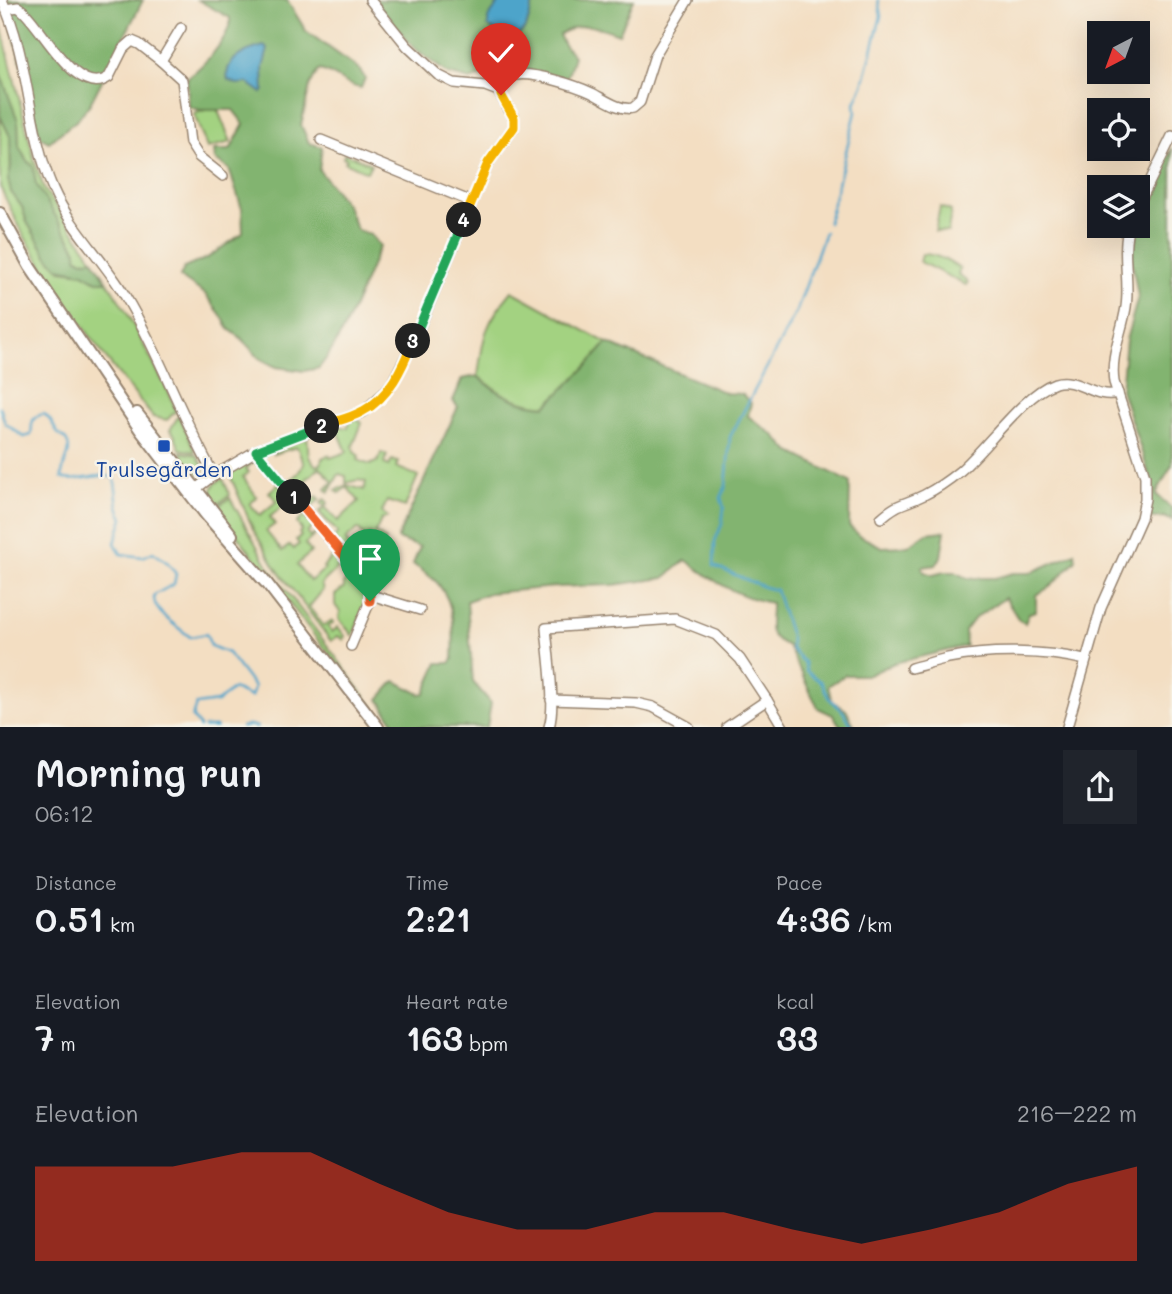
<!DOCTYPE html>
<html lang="en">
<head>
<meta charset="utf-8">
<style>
  body { margin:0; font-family:Mali,sans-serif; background:#20242c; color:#f1f3f6; height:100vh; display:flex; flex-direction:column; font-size:26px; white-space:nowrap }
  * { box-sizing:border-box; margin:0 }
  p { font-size:23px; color:#9ea1a6 }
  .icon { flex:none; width:38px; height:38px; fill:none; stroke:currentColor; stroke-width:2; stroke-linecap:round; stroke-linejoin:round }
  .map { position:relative; height:727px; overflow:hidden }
  .details { display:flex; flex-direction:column; background:#171b24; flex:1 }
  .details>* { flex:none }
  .needle { width:46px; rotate:221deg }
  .buttons { position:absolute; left:1087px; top:21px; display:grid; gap:14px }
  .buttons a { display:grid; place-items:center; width:63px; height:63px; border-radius:0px; background:#171b24; box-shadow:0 7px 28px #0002; font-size:35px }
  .pin { position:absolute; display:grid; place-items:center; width:60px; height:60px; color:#fff; margin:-72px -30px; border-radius:50% 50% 50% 0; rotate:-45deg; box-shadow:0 0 7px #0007 }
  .pin .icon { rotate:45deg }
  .km { position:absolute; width:35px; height:35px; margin:-18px; border-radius:50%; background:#222; color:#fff; font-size:19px; line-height:35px; text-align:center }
  .round { display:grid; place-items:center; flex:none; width:74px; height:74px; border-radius:0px; background:#20242c }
  .head { display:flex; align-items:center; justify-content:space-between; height:119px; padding:0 35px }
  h1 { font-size:38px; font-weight:600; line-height:52px }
  .figures { display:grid; grid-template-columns:repeat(3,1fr); gap:10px; height:119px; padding:7px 35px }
  .figures div { display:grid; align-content:center }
  .figures b { font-size:35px; font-weight:600 }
  .figures small { font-size:19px; font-weight:400 }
  .figures p { font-size:19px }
  .chart { height:196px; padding:14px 35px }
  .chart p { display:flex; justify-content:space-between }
  .chart svg { width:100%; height:126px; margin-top:7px; fill:#c8321e; opacity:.7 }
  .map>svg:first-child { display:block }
  .green { fill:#a3d281; stroke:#6f7e50; stroke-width:2 }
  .forest { fill:#82b46f; stroke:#5e6f46; stroke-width:2 }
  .water { fill:#4ea4ca; stroke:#446774; stroke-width:2 }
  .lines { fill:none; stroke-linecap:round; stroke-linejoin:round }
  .stream { stroke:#4ea4ca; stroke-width:2.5 }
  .minor-casing { stroke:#978470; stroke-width:12 }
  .tertiary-casing { stroke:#978470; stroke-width:14 }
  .minor { stroke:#fff; stroke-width:9 }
  .tertiary { stroke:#fff; stroke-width:10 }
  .split-1-casing { stroke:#fff; stroke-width:14 }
  .split-2-casing { stroke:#fff; stroke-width:14 }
  .split-3-casing { stroke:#fff; stroke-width:14 }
  .split-4-casing { stroke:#fff; stroke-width:14 }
  .split-5-casing { stroke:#fff; stroke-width:14 }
  .split-1 { stroke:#f0652b; stroke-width:9 }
  .split-2 { stroke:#22a559; stroke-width:9 }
  .split-3 { stroke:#f5b400; stroke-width:9 }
  .split-4 { stroke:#22a559; stroke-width:9 }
  .split-5 { stroke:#f5b400; stroke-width:9 }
  .transit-dot { fill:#1a4fb4; stroke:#f7f3e8; stroke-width:2.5 }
  .labels { text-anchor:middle; stroke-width:5; stroke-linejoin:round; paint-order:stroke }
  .transit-label { font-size:21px; fill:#164399; stroke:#f7f3e8 }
</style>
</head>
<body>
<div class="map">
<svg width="1172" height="727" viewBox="0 0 1172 727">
  <rect width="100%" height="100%" fill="#f7f3e8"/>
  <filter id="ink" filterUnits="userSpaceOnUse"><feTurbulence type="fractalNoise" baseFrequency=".0143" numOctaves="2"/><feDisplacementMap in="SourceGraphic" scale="14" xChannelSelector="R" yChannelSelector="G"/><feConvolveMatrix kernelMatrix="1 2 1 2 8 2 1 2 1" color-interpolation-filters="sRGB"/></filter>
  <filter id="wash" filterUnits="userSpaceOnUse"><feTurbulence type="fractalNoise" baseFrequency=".00686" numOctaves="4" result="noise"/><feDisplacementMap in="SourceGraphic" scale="28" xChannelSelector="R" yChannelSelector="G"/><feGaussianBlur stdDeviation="1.57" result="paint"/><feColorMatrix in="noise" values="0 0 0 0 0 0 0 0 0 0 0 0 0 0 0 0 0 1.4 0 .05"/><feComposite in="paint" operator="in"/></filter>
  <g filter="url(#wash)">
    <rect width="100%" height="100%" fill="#f3dec2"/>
    <!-- green -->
    <g class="green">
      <polygon points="0,21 34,159 44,189 93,259 83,261 77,257 77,250 35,184 33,166 26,160 19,146 18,121 0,73"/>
      <polygon points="216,106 231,142 207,148 194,114"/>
      <polygon points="0,116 10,136 11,192 22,207 27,222 48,257 61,270 83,273 97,281 107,281 126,311 171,397 176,411 167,420 153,417 108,361 65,301 24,236 0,187"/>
      <polygon points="345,153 371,164 367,172 345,162 347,159 343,157"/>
      <polygon points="940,207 951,211 948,232 935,231"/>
      <path d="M922,254C937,254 948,261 960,269L958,275L968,282L966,285L920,262Z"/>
      <path d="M512,291L607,343L586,368L546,406C516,403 501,395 478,376C483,336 485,323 512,291Z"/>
      <polygon points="179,415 195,451 194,452 180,449 174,434 170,430"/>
      <polygon points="356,418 362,423 353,446 354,452 359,456 358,460 370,465 378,461 381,453 387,455 384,464 389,466 392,460 398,462 396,467 418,476 405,507 387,501 382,512 388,517 381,520 375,533 386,540 374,573 369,578 359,569 366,564 369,567 375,562 372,554 382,544 370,534 365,537 358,529 345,540 351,547 345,552 333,538 338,533 319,512 325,507 321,503 325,499 328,503 324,506 338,521 359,501 347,487 339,493 336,490 347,485 364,490 366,482 358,480 346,483 346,476 339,474 329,492 326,489 333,482 320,467 299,486 311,501 317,496 320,499 311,507 307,507 285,485 298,473 304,464 297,447 273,454 275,447 307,435 309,457 316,466 321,464 322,458 329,455 330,458 347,452 336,426 348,428 349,420"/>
      <polygon points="181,452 197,455 204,467 203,473 198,474 187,464"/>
      <polygon points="250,459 258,462 253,462 246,469 249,472 243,477 257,497 250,504 260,515 277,501 269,492 278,484 291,499 270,517 275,524 266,531 282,551 290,545 294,549 299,544 296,540 301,536 299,533 302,530 297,523 304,516 314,526 307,533 311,537 318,532 305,544 311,552 297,565 310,581 325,569 323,567 335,554 343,563 321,584 323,590 309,607 324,626 332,620 334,622 328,627 332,632 338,627 345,636 344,640 338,636 331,641 276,568 253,529 229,473"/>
      <path d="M223,479L230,495L215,506C209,496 210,483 223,479Z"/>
      <polygon points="230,498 268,566 388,727 385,727 216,508"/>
      <polygon points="354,574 366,586 368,595 353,636 339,619 340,612 335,605 335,595 344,588 344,583"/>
    </g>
    <!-- forest -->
    <g class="forest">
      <polygon points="5,0 143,0 90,104 77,120 49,142 40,137"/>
      <path d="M198,0H287L306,31L359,69L365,78L361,88C345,87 335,72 319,70L310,85L301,125L309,143L322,147L319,170L347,206L357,230L370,234L380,246C361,287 347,333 319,368L304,371L276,367L259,358L241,338L229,329L221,315L205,294L180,277L184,268L207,258L243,233L242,209L229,169L215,160L214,150H230L244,124L233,110H200L189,107L187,78C202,67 231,38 230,18Z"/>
      <path d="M374,0H501L492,15L491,29L516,37L526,28L534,0H634L619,34C595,25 581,21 559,35L564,45L574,56L568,75L563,79L516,72L493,80L478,77L470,80L448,74L413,47Z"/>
      <polygon points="0,73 18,121 19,146 26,160 33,166 36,184 77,251 77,258 83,261 93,259 107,281 97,281 83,273 58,268 48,257 27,222 22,207 11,192 8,180 11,167 10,136 0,116"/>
      <polygon points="1172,148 1172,465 1156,494 1172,509 1172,521 1164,517 1145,519 1153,486 1121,390 1126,340 1138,297 1131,255 1133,230 1138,226"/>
      <path d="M607,343L726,393L742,394L751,403L748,416L775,436L789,451L850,482L849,526L860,536L882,547L908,546L927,533L945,531L941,557L936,565L922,567L924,572L933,575L944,572H955L966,578H995L1013,573H1030L1075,553L1076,560L1050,587L1036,595V611L1029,613L1025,623L1019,620L1005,598L975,618L965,631L966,646L894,663L869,675H845L828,686L832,701L846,710L855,727H841L833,715L818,708L788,646C762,635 772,626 771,603C737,597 713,581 686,560L664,578L613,585L556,587L489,593L467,601L473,682L491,703L487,727H396L379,699L395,681L420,694L425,693L438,663H450L453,659C454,634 456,606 439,585C433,577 422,571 413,564L420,547L397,539L458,407L453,401L462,379L477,376C500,395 516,404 546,406L585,368Z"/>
    </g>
    <!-- water -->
    <g class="water">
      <polygon points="501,0 534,0 526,28 516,37 504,35 488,26 488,18"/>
      <path d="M264,46L268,49L263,68L264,90L262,93L248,83L237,84L228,80C223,59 247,50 264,46Z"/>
    </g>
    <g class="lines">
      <!-- stream -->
      <g class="stream">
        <polyline points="828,223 856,112 855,103 863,85 881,16 878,0"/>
        <polyline points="825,232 797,310 730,437 726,486 721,498 724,508 722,524 715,541 714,566 764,587 776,590 791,639 791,649 805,663 806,671 821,682 829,698 842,710 853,727"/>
        <path d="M0,407L5,423L24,437L31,435C33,424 29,417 44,414C51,419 53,425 57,432C59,435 63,437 66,440C75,452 60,466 62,478C78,484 97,471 114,478C118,493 115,505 123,518L115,543L121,554L143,557L153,552L168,563L176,574L174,584L154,595C152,613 178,626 190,637L206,634L211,646L228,653L254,687L251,697L233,689L217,702L196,705L192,717L200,727"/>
        <polyline points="204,727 216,727"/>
        <polyline points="242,727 250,725 257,727"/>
      </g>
    </g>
  </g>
  <g filter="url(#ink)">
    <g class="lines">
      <!-- minor casing -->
      <g class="minor-casing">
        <g id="minor">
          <path d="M2,0C30,60 27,129 53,189C70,228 103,259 124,294C159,352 181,416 214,475"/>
          <path d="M6,9L18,7C39,19 75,101 109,77L123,49L132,41L139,44L161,61L182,80L190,143L199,157L223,176"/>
          <polyline points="161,61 181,28"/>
          <path d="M492,88C499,82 507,77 516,75C534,72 575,85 592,93C604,99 620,111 633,108L640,102L655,55L688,0"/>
          <polyline points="321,140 472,202"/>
          <polyline points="1138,206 1172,136"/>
          <polyline points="256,451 368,585 370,601 351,646"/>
          <polyline points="197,488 210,478 256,451 363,412 384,393 392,383 412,345 488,163 514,127 514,118 498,91 485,86 454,83 438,75 407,46 370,0"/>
          <path d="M881,518C899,502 904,505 924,495C936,489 949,480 960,471C986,449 1024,394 1055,383C1077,376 1095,400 1118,393"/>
          <polyline points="368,585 375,576 387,546"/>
          <polyline points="371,595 420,610"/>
          <path d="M911,668C923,665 935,661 948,658C988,650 1045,650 1085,660"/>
          <polyline points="551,700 636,703 653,707 689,727"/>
          <polyline points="767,700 783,727"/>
          <path d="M549,727C556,706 548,653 546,628L675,619L716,635L740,659L767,700L727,727"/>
          <path d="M1067,727L1101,608L1141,518L1145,499V476L1114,382C1110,355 1122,333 1126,307C1130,280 1121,252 1129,226"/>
        </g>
      </g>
      <!-- tertiary casing -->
      <g class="tertiary-casing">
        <g id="tertiary">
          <polyline points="0,213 30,267 141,431 206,515 265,582"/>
          <polyline points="137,413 232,535"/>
          <polyline points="262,577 378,727"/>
        </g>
      </g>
      <!-- minor -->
      <use href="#minor" class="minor"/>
      <!-- tertiary -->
      <use href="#tertiary" class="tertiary"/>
    </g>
  </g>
  <g class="lines" filter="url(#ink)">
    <!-- split-1 casing -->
    <g class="split-1-casing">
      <polyline id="split-1" points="294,497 363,578 370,590 370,601"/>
    </g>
    <!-- split-2 casing -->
    <g class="split-2-casing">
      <polyline id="split-2" points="294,497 256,451 322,426"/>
    </g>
    <!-- split-3 casing -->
    <g class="split-3-casing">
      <path id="split-3" d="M322,426C336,421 351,418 363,411C389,398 403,366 413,341"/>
    </g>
    <!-- split-4 casing -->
    <g class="split-4-casing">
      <polyline id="split-4" points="413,341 464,220"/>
    </g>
    <!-- split-5 casing -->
    <g class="split-5-casing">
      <polyline id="split-5" points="464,220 488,163 514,127 514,118 501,95"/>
    </g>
    <!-- split-1 -->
    <use href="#split-1" class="split-1"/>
    <!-- split-2 -->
    <use href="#split-2" class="split-2"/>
    <!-- split-3 -->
    <use href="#split-3" class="split-3"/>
    <!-- split-4 -->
    <use href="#split-4" class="split-4"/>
    <!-- split-5 -->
    <use href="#split-5" class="split-5"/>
  </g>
  <!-- markers -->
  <rect class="transit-dot" x="157" y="439" width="14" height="14" rx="3.5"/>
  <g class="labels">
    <!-- transit labels -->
    <g class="transit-label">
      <text x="164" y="477">Trulsegården</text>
    </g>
  </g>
</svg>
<div class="buttons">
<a><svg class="needle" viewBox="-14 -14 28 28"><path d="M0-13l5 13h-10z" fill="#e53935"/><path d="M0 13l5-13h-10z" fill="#9ea1a6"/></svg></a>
<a><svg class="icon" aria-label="locate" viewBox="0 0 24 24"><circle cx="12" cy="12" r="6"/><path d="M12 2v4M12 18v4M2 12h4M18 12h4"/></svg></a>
<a><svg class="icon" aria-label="layers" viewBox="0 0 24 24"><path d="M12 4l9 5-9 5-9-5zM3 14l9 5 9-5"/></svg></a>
</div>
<div class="pin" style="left:370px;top:601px;background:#1e9e55"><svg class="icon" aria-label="arrive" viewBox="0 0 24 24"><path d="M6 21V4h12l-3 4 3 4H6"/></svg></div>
<div class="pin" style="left:501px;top:95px;background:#d93025"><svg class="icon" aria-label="check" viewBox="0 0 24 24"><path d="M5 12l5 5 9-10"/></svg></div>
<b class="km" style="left:294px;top:497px">1</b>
<b class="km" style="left:322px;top:426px">2</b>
<b class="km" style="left:413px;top:341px">3</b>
<b class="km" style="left:464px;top:220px">4</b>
</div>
<section class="details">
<div class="head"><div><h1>Morning run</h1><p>06:12</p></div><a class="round"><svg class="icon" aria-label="share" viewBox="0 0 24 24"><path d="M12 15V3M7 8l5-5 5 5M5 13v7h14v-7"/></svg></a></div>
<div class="figures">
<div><p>Distance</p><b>0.51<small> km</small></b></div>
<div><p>Time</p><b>2:21</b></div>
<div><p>Pace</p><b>4:36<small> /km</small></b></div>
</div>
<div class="figures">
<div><p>Elevation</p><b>7<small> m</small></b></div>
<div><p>Heart rate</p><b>163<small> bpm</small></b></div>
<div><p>kcal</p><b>33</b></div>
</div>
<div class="chart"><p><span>Elevation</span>216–222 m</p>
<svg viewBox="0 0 160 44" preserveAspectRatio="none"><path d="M0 44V11L10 11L20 11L30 6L40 6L50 17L60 27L70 33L80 33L90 27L100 27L110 33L120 38L130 33L140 27L150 17L160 11V44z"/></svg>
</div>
</section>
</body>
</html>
